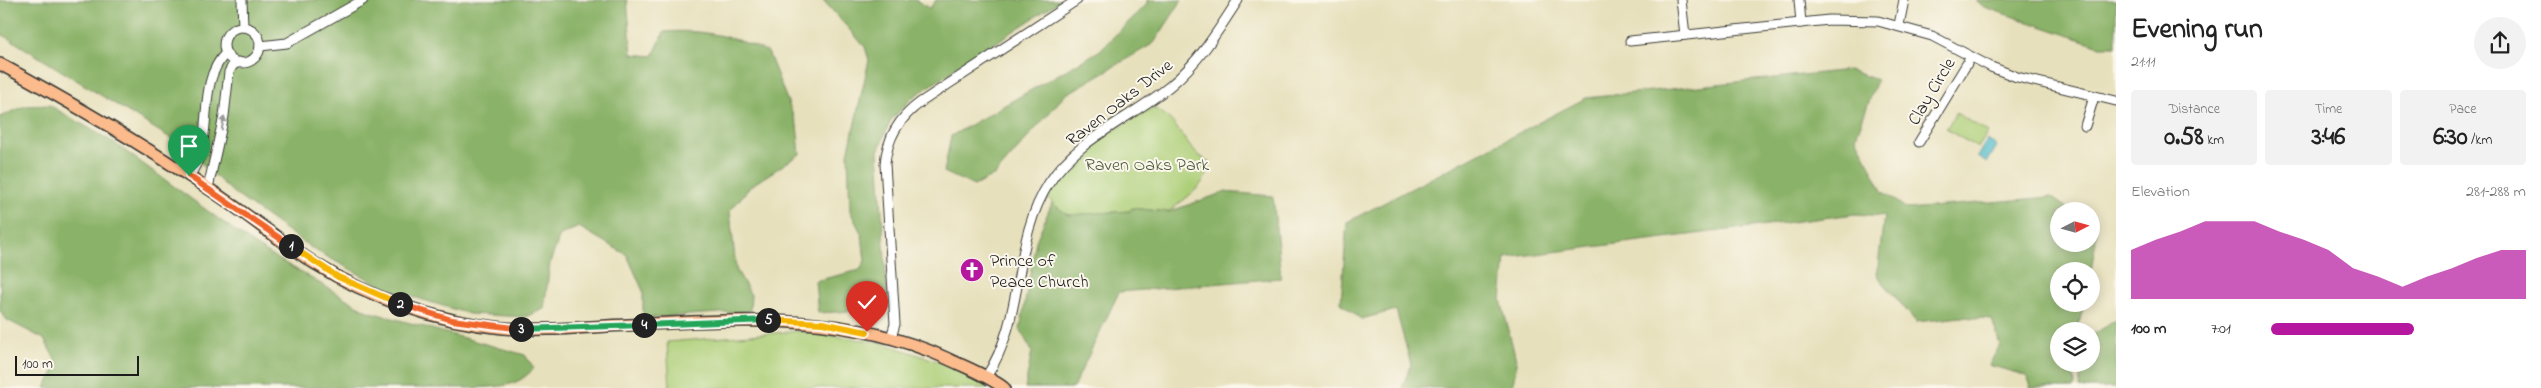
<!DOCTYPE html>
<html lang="en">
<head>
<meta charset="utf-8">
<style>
  body { margin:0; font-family:"Indie Flower",sans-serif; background:#f2f2f2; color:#222; height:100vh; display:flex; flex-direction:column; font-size:19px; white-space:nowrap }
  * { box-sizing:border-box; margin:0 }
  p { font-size:16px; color:#767676 }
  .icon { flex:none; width:28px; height:28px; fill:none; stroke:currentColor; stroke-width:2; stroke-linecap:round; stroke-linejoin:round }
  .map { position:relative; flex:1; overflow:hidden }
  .sheet { display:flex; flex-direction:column; background:#fff; width:425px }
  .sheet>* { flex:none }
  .needle { width:32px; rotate:84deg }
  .fabs { position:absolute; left:2050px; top:202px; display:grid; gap:10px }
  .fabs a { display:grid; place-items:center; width:50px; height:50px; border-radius:50%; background:#fff; box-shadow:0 2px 12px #0003; font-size:25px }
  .scale { position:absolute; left:15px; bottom:12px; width:124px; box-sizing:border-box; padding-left:5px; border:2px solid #1c1c1c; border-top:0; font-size:14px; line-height:18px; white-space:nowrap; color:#1c1c1c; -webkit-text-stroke:4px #fbf7ec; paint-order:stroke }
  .pin { position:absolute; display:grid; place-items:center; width:42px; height:42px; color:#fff; margin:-51px -21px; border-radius:50% 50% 50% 0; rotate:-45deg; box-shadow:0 0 5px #0007 }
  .pin .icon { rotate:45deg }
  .km { position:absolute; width:25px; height:25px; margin:-12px; border-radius:50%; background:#222; color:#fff; font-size:14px; line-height:25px; text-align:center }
  .round { display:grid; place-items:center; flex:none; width:52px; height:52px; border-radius:26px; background:#f2f2f2 }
  .head { display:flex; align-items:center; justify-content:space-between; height:85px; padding:0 15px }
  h1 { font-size:28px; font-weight:700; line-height:38px }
  .metrics { display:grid; grid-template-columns:repeat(3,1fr); gap:8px; height:85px; padding:5px 15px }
  .metrics div { display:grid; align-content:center; border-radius:5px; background:#f2f2f2; text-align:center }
  .metrics b { font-size:25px; font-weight:700 }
  .metrics small { font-size:14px; font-weight:400 }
  .metrics p { font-size:14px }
  .chart { height:140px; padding:10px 15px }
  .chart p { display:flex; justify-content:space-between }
  .chart svg { width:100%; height:90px; margin-top:5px; fill:#b5179e; opacity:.7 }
  ul { padding:0 15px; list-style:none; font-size:16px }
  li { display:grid; grid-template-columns:80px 60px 1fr; align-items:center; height:38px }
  li i { height:12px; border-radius:6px; background:#b5179e }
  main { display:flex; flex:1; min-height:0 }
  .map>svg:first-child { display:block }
  .green { fill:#adcf78; stroke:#64764a }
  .forest { fill:#8ab268; stroke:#536742 }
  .water { fill:#4dbac8; stroke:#346b72 }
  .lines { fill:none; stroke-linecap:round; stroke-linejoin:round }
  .minor-casing { stroke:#3a3934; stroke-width:11 }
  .major-casing { stroke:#3a3934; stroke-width:14 }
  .minor { stroke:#fff; stroke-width:9 }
  .major { stroke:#fbbb8c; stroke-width:11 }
  .oneway { fill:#999 }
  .split-1-casing { stroke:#fff; stroke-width:10 }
  .split-2-casing { stroke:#fff; stroke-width:10 }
  .split-3-casing { stroke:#fff; stroke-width:10 }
  .split-4-casing { stroke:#fff; stroke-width:10 }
  .split-5-casing { stroke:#fff; stroke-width:10 }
  .split-6-casing { stroke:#fff; stroke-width:10 }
  .split-1 { stroke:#f0652b; stroke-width:6 }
  .split-2 { stroke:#f5b400; stroke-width:6 }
  .split-3 { stroke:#f0652b; stroke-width:6 }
  .split-4 { stroke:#22a559; stroke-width:6 }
  .split-5 { stroke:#22a559; stroke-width:6 }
  .split-6 { stroke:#f5b400; stroke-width:6 }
  .labels { text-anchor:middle; stroke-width:4; stroke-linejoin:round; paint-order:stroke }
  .street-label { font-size:18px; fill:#1c1c1c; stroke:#fbf7ec }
  .park-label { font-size:18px; fill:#4f5b3c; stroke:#fbf7ec }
  .poi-label { font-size:18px; fill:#1c1c1c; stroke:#fbf7ec; text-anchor:start }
</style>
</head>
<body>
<main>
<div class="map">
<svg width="2116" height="388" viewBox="0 0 2116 388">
  <rect width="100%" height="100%" fill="#fbf7ec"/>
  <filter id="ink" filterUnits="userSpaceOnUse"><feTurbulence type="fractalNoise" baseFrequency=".02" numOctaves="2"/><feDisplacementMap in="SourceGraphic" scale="10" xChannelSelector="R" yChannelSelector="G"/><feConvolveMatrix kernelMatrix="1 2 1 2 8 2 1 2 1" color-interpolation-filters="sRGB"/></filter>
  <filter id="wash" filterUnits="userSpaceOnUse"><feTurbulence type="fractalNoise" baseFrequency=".0096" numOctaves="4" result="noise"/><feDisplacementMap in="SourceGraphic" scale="20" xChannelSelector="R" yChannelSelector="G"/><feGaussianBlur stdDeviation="1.12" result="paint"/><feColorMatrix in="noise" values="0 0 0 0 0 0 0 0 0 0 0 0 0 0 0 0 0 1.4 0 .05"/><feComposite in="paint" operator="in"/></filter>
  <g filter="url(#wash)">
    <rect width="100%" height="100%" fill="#e7e0bc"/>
    <!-- green -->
    <g class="green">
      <path d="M1152,108C1180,117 1183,151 1210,162C1208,186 1185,198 1168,212L1132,208L1130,211L1068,215L1056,208L1047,196C1076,150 1107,134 1152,108Z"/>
      <polygon points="1956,113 1988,132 1978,148 1946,129"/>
      <polygon points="798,331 879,342 943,363 990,388 670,388 667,342"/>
    </g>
    <!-- forest -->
    <g class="forest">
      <path d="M0,0H627L632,54L653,56L664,32C702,29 733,36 768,52L797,125L800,154L751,186L730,211L736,269L751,295L750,311L643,318V291L627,255L579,227L560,235L550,263L544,309L525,317L469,314L385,288L313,249L235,194L180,144L0,33Z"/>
      <polygon points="823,0 915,0 930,8 936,0 1061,0 913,97 891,120 878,151 888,309 818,313 815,281 860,270 865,261 862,235 850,211 848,154 869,60 865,47"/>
      <polygon points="1147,0 1182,0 1154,43 1065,95 995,175 974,186 944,172 951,136 1099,51 1147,4"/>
      <polygon points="1976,0 2116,0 2116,46 2100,46 1984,7"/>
      <polygon points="1849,70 1877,80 1856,137 1882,191 1907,209 2051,197 2071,211 2059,211 2059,244 2091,244 2091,227 2097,231 2091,271 2059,271 2059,304 2084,304 2077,331 2059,331 2059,364 2072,364 2075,385 2073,388 2029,388 2031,386 2027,376 1989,365 2000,345 1992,319 1961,317 1916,322 1877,275 1884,216 1855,214 1505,258 1501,300 1517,364 1512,388 1402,388 1411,365 1396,310 1361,319 1341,303 1347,222 1586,98"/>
      <path d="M49,105L113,142L256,246L367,311L525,355L534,368C517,388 500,386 474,388H45L58,365L44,339L7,320L0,311V117L25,106Z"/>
      <polygon points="1225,192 1273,196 1281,278 1119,292 1073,388 1025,388 1032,351 1020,330 1036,241 1052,203 1068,215 1130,211 1132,208 1168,212"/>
      <polygon points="2116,320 2116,388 2079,388 2082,364 2091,364 2091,336"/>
    </g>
    <!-- water -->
    <polygon class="water" points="1987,140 1997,146 1987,163 1977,157"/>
  </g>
  <g filter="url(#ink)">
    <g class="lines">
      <!-- minor casing -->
      <g class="minor-casing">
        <g id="minor">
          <polyline points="242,0 243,27"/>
          <polyline points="1681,0 1685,35"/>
          <polyline points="1799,0 1801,23"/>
          <polyline points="1899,25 1904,0"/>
          <circle cx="242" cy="45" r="18"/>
          <polyline points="1630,41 1829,20 1878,21 1932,36 1991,67 2017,77 2116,101"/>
          <polyline points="260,46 287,43 363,0"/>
          <polyline points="2085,126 2094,97"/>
          <polyline points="1919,142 1971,57"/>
          <path d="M189,176C217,140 194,85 226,53"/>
          <polyline points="208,188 224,116 229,72 233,65 239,62"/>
          <path d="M891,338L895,324L885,164C887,138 900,117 921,102L1077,0"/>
          <path d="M986,377C1026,317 1011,242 1049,183C1078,138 1130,119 1170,86C1199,62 1218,31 1238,0"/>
        </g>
      </g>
      <!-- major casing -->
      <g class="major-casing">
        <path id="major" d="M0,64C70,102 140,143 206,187C243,211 277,239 314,263C370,298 437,322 503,328C538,331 572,328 607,326C723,321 837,308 946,358C965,367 987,375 1004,388"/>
      </g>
      <!-- minor -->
      <use href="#minor" class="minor"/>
      <!-- major -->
      <use href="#major" class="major"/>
    </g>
    <!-- one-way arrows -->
    <defs><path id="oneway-solid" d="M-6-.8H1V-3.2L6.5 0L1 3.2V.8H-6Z" transform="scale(1.25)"/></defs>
    <use class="oneway" href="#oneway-solid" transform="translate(223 123) rotate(-79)"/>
  </g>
  <g class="lines" filter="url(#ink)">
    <!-- split-1 casing -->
    <g class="split-1-casing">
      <polyline id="split-1" points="189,176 291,246"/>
    </g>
    <!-- split-2 casing -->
    <g class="split-2-casing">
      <polyline id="split-2" points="291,246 338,277 400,304"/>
    </g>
    <!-- split-3 casing -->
    <g class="split-3-casing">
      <polyline id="split-3" points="400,304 452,320 521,329"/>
    </g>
    <!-- split-4 casing -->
    <g class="split-4-casing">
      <polyline id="split-4" points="521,329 644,325"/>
    </g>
    <!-- split-5 casing -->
    <g class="split-5-casing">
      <polyline id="split-5" points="644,325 768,320"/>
    </g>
    <!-- split-6 casing -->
    <g class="split-6-casing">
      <polyline id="split-6" points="768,320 822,323 867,332"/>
    </g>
    <!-- split-1 -->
    <use href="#split-1" class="split-1"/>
    <!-- split-2 -->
    <use href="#split-2" class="split-2"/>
    <!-- split-3 -->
    <use href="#split-3" class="split-3"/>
    <!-- split-4 -->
    <use href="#split-4" class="split-4"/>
    <!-- split-5 -->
    <use href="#split-5" class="split-5"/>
    <!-- split-6 -->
    <use href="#split-6" class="split-6"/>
  </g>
  <!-- icons -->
  <defs>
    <g id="church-disc" transform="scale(1.25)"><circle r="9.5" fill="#b5179e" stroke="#fbf7ec"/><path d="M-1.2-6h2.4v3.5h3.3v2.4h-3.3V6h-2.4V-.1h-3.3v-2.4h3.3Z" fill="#fff"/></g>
  </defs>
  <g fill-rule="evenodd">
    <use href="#church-disc" x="972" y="270"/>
  </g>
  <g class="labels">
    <!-- street labels -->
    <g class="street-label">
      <text transform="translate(1931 91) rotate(-59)" y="6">Clay Circle</text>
      <text transform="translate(1119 102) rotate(-38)" y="6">Raven Oaks Drive</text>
    </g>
    <!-- park labels -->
    <g class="park-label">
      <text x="1147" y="170">Raven Oaks Park</text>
    </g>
    <!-- poi labels -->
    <g class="poi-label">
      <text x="990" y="266">Prince of<tspan x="990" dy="21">Peace Church</tspan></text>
    </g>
  </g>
</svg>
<div class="fabs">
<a><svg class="needle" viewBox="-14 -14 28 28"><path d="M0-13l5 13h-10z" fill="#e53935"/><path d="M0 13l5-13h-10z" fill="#767676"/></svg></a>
<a><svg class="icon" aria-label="locate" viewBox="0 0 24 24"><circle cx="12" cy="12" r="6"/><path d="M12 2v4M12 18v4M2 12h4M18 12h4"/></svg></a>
<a><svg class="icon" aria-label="layers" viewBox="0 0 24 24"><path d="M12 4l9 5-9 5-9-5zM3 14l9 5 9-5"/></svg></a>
</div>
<div class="scale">100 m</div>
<div class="pin" style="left:189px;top:176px;background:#1e9e55"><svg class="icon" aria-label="arrive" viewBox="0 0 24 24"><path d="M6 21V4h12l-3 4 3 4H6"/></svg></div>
<div class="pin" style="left:867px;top:332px;background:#d93025"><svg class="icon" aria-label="check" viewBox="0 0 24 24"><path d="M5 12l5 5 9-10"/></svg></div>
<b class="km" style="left:291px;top:246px">1</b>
<b class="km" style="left:400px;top:304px">2</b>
<b class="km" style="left:521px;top:329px">3</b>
<b class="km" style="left:644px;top:325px">4</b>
<b class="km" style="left:768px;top:320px">5</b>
</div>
<section class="sheet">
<div class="head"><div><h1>Evening run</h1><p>21:11</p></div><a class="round"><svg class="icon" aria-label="share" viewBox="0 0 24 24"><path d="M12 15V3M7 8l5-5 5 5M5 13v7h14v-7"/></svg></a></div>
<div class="metrics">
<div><p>Distance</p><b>0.58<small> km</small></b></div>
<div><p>Time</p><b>3:46</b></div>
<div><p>Pace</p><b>6:30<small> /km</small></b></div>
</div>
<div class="chart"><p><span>Elevation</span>281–288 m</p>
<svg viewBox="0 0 160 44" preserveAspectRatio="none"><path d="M0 44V20L10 15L20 11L30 6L40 6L50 6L60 11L70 15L80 20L90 29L100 33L110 38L120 33L130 29L140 24L150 20L160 20V44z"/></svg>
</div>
<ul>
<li><b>100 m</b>7:01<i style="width:56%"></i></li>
</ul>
</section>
</main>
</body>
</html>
